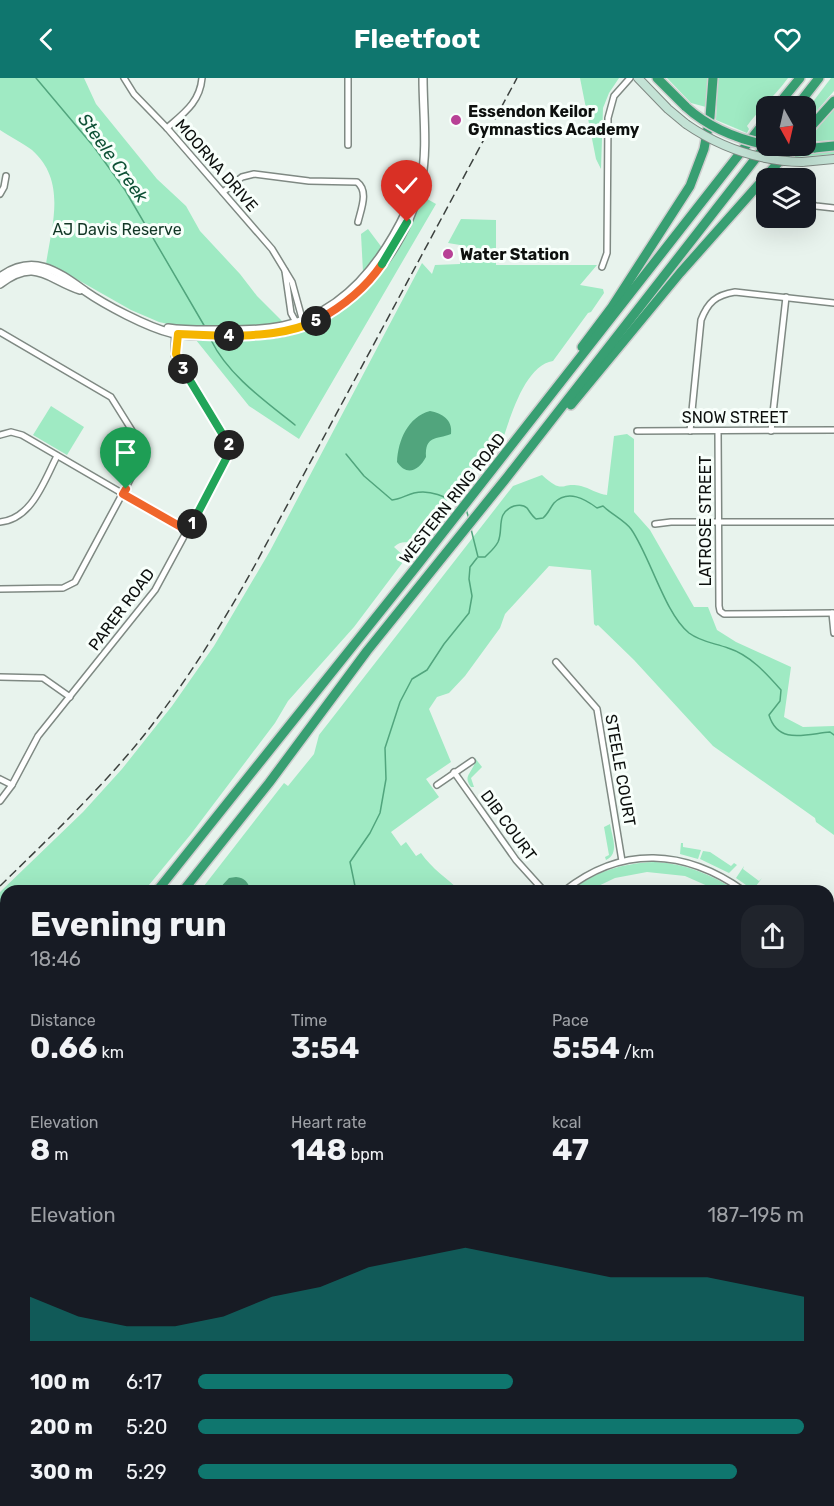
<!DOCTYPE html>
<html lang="en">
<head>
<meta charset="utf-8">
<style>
  body { margin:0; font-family:Rubik,sans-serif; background:#20242c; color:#f1f3f6; height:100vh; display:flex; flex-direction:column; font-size:22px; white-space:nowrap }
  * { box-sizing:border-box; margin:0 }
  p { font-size:20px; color:#9ea1a6 }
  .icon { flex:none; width:33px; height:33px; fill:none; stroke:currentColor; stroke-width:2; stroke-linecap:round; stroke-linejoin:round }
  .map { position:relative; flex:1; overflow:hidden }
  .drawer { position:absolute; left:0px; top:807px; width:834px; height:621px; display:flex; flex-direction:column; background:#171b24; border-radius:18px 18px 0 0; box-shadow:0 6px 24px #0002 }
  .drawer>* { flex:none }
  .needle { width:39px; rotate:172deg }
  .tools { position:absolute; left:756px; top:18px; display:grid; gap:12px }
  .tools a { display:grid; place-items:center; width:60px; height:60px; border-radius:12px; background:#171b24; box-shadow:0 6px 24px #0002; font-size:30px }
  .pin { position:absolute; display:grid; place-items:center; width:51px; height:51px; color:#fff; margin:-62px -26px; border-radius:50% 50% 50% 0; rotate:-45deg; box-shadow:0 0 6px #0007 }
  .pin .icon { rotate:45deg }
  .km { position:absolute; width:30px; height:30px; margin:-15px; border-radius:50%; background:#222; color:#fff; font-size:16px; line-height:30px; text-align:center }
  .round { display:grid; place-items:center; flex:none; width:63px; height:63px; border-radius:18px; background:#20242c }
  .overview { display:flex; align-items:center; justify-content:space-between; height:102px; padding:0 30px }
  h1 { font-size:33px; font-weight:700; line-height:45px }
  .stats { display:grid; grid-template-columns:repeat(3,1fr); gap:9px; height:102px; padding:6px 30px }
  .stats div { display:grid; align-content:center }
  .stats b { font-size:30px; font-weight:700 }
  .stats small { font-size:16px; font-weight:400 }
  .stats p { font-size:16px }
  .chart { height:168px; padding:12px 30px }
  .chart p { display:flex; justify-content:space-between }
  .chart svg { width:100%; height:108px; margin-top:6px; fill:#0f766e; opacity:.7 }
  ul { padding:0 30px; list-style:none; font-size:20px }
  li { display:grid; grid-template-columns:96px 72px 1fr; align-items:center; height:45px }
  li i { height:15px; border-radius:8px; background:#0f766e }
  header { display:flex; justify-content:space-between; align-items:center; height:78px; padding:0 30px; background:#0f766e; color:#fff; font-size:27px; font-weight:700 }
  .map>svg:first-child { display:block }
  .green { fill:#9feac3 }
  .water { fill:#51a57d }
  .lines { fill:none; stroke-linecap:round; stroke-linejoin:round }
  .stream { stroke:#51a57d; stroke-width:1.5 }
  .minor-casing { stroke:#7f8983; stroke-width:8 }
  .tertiary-casing { stroke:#7f8983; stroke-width:10 }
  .secondary-casing { stroke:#7f8983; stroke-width:10 }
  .primary-casing { stroke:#cfcfcf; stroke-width:11 }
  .motorway-casing { stroke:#cfcfcf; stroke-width:12 }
  .minor { stroke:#fff; stroke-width:5 }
  .tertiary { stroke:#fff; stroke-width:7 }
  .secondary { stroke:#c3e2d5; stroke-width:8 }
  .primary { stroke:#88c5aa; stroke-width:8 }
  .motorway { stroke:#389f72; stroke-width:9 }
  .rail { stroke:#3c413e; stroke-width:1.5; stroke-dasharray:9 4.5; stroke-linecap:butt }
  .secondary-bridge-casing { stroke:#7f8983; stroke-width:10; stroke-linecap:butt }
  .motorway-bridge-casing { stroke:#cfcfcf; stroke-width:12; stroke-linecap:butt }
  .secondary-bridge { stroke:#c3e2d5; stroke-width:8 }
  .motorway-bridge { stroke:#389f72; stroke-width:9 }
  .split-1-casing { stroke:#fff; stroke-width:12 }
  .split-2-casing { stroke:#fff; stroke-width:12 }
  .split-3-casing { stroke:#fff; stroke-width:12 }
  .split-4-casing { stroke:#fff; stroke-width:12 }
  .split-5-casing { stroke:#fff; stroke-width:12 }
  .split-6-casing { stroke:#fff; stroke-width:12 }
  .split-7-casing { stroke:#fff; stroke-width:12 }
  .split-1 { stroke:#f0652b; stroke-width:8 }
  .split-2 { stroke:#22a559; stroke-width:8 }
  .split-3 { stroke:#22a559; stroke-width:8 }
  .split-4 { stroke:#f5b400; stroke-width:8 }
  .split-5 { stroke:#f5b400; stroke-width:8 }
  .split-6 { stroke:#f0652b; stroke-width:8 }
  .split-7 { stroke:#22a559; stroke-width:8 }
  .poi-dot { fill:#b84196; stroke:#f8fffb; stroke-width:2 }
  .labels { text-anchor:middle; stroke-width:6; stroke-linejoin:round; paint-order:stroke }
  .poi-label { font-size:16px; font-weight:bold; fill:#0d100e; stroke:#f8fffb; text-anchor:start }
  .street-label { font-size:16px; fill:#0d100e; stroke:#f8fffb }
  .park-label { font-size:16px; fill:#123726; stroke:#f8fffb }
  .water-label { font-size:18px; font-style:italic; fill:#0e5136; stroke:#f8fffb }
</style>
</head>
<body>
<header><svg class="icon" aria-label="back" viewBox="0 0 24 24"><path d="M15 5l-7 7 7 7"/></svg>Fleetfoot<svg class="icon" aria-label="heart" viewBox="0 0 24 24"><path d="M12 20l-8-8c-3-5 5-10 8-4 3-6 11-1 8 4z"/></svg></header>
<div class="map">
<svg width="834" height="1428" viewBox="0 0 834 1428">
  <rect width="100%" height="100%" fill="#e8f3ed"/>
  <!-- green -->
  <g class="green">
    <path d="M0,0H84L96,26L157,101L186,128L200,153L240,196L257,218L292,253C306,249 324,245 336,237C378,210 400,161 422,118L436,126L299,361L249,328L196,262L197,259L177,248L159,244L131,232L57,190L46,186C52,146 67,103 32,72C23,65 10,59 0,52Z"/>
    <polygon points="580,0 619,0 609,15 603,30 601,91 596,81"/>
    <polygon points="667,0 708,0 706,29 691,25"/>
    <path d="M718,0H788C776,17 759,31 747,48L749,51L747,55L716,42Z"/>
    <polygon points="831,0 834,0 834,13 806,45 806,33"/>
    <polygon points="834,31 834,62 806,64"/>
    <polygon points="834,72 834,76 795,79 796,75"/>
    <path d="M461,141L496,142V187H597L580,207L603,211L604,215L591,234L588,235L553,283C524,287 509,344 501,367L490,370L413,465C405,464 400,463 394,469L406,480L354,549L288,623L275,645L191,756L144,813H6V983L0,991V814L83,734L122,691L172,628L214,568L270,473L422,185L432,196L435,187L460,186V167L448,165Z"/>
    <polygon points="368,151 383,171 363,194 361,156"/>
    <polygon points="51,328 84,349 67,377 33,357"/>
    <path d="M627,356L634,361V434L650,452L694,529H708L717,552L736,564L791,589L784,639L803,649L834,648V757L816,744L815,740L713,668L634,582L598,547L596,548L594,546L591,492L549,488L505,536L500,550L465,598L449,615L437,619L429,631L451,684L426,701L439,719L391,754L401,768L406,764L416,778L421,775C432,791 447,800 460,813H200L284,705L288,708L314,676L319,657L513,408L542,397C565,418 560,403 581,408C589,410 598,416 607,417L614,358Z"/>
    <path d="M475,680L482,689L471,700L474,709H471C464,700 469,697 473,689C475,686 475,683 475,680Z"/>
    <path d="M610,746C612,759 620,776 606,782L605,779L609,777L604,749Z"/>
    <polygon points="681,765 683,765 683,769 701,772 698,781 680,776"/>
    <polygon points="703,773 710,774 731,788 734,785 737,787 729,795 700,781"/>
    <path d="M655,784C687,786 710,796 737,813H719L685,798L647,794L615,800L588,813H571C595,793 624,785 655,784Z"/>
    <polygon points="744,788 743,791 759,803 762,800 753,812 736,800"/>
    <polygon points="94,1422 149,1422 143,1428 88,1428"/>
    <polygon points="359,1422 490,1422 497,1428 355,1428"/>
  </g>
  <!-- water -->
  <g class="water">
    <path d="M430,333C442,335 453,342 451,356C436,362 425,357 426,379C419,392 407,399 397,384C398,362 408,339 430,333Z"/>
    <path d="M236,799C245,800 248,804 251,813H217L229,800Z"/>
  </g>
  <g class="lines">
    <!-- stream -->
    <g class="stream">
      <polyline points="36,0 94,69 125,112 205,249"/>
      <path d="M211,262C228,297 265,323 295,347"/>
      <path d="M346,376L364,398L392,422C401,421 406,417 414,415C431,411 445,419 459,427"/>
      <polyline points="466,431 469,441"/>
      <path d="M471,451L478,479H485C490,474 495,470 498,464C504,451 495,435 514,428C518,427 524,427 527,430C530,434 532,438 536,441L543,440C548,436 550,430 554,425C568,411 585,421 597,430L603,428C611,436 624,442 631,451C650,478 665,536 689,555C701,564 714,565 728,570C750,577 766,595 781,612L780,623L769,637C778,667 806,656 830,654L834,657"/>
      <polyline points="356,813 350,784 370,755 380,735 386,701 385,670 400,624 412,601 427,592 444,566 469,535 472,518 469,501 470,489 477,480"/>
      <polyline points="105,1428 112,1422"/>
    </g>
    <!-- minor casing -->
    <g class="minor-casing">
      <g id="minor">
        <polyline points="124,0 134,16 167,50 272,171 292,204 303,244"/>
        <polyline points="348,0 348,67"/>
        <path d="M167,50C184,35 200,24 202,0"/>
        <path d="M223,114L242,99L254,96L309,103L357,104C369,113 361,131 358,144"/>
        <polyline points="0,116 4,109 6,98"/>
        <polyline points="806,124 816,128 834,130"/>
        <polyline points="602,189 607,175 608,40 614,18 630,0"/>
        <polyline points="285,193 291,235 297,246"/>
        <polyline points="0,254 111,319 141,367 142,377 140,383 75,504 63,510 0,511"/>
        <polyline points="637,353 834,352"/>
        <path d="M690,353L701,242C708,224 716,217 735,214L834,225"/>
        <polyline points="718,353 719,528 720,533 724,536 834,535"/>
        <polyline points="771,353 786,219"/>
        <polyline points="0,357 11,354 22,357 187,453"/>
        <path d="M0,444C32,441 44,403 57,378"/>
        <polyline points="655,446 671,444 834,444"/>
        <polyline points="832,535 834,555"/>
        <polyline points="556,584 597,631 622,783"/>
        <polyline points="0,599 43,600 70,619"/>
        <polyline points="454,694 516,782 544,813"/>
        <polyline points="0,701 12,707"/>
        <polyline points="437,707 472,683"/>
        <polyline points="0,723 12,707 38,658 155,512 228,377 230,368 226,359 174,277 175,253"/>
        <path d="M564,813C622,767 685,771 744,813"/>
        <polyline points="828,873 834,877"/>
        <polyline points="0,1348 6,1348"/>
        <polyline points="603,1422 607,1428"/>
        <polyline points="22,1428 28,1422"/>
      </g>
    </g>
    <!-- tertiary casing -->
    <g class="tertiary-casing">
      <g id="tertiary">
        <path d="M0,199C33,175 57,193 85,213C105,227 147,249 171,255C190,259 210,258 229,258C249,257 269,258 288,253C355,235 406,171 421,104C428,71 423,34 423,0"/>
        <path d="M0,206C36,179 47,201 80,212"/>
        <path d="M168,250C188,253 208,252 228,252C246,252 265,252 283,248C344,235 382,185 407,132"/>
        <polyline points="828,1220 834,1222"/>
        <polyline points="828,1236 834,1238"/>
        <polyline points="338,1428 341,1422"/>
        <polyline points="355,1428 359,1422"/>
      </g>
    </g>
    <!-- secondary casing -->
    <g class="secondary-casing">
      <g id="secondary">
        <polyline points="638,0 668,31 686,46"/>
        <polyline points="802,84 834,81"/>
      </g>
    </g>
    <!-- primary casing -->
    <g class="primary-casing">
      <g id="primary">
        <polyline points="0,1246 6,1246"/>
        <polyline points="0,1258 6,1258"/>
        <polyline points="421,1422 429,1428"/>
        <polyline points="440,1422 447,1428"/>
      </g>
    </g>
    <!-- motorway casing -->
    <g class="motorway-casing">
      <g id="motorway">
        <polyline points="657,0 686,29"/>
        <polyline points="777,28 800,0"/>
        <polyline points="797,28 819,0"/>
        <polyline points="806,54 834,23"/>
        <polyline points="814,70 834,68"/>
        <polyline points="582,269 612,229 690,108 704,71 710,39 713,0"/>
        <polyline points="571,327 680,195 793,68"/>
        <polyline points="157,813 416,489 766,42"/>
        <polyline points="183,813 269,705 367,573 508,398 766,67"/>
        <polyline points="0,1006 6,999"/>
        <polyline points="0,1020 6,1013"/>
        <polyline points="0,1046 6,1039"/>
        <polyline points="0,1088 6,1076"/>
        <polyline points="0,1241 6,1241"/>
      </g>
    </g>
    <!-- minor -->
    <use href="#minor" class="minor"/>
    <!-- tertiary -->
    <use href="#tertiary" class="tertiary"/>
    <!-- secondary -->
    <use href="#secondary" class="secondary"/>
    <!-- primary -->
    <use href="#primary" class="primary"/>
    <!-- motorway -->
    <use href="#motorway" class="motorway"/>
    <!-- rail -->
    <path class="rail" d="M0,808C45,764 90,721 131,673C179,616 219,552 255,487L517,0"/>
    <!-- secondary-bridge casing -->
    <g class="secondary-bridge-casing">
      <path id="secondary-bridge" d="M686,46C721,70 759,83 802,84"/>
    </g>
    <!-- motorway-bridge casing -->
    <g class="motorway-bridge-casing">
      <g id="motorway-bridge">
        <path d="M686,29C708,49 738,61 766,67"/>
        <polyline points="770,68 814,70"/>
      </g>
    </g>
    <!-- secondary-bridge -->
    <use href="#secondary-bridge" class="secondary-bridge"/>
    <!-- motorway-bridge -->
    <use href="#motorway-bridge" class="motorway-bridge"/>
  </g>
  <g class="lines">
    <!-- split-1 casing -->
    <g class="split-1-casing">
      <polyline id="split-1" points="126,411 123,416 188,453 192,446"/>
    </g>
    <!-- split-2 casing -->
    <g class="split-2-casing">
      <polyline id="split-2" points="192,446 228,377 229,367"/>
    </g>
    <!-- split-3 casing -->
    <g class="split-3-casing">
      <polyline id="split-3" points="183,291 229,367"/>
    </g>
    <!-- split-4 casing -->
    <g class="split-4-casing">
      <polyline id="split-4" points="183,291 176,276 178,256 229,258"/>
    </g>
    <!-- split-5 casing -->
    <g class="split-5-casing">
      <path id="split-5" d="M229,258C259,257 288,256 316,243"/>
    </g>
    <!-- split-6 casing -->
    <g class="split-6-casing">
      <path id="split-6" d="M316,243C342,229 365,211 382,186"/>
    </g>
    <!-- split-7 casing -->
    <g class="split-7-casing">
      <polyline id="split-7" points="382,186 407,144"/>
    </g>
    <!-- split-1 -->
    <use href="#split-1" class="split-1"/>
    <!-- split-2 -->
    <use href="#split-2" class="split-2"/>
    <!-- split-3 -->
    <use href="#split-3" class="split-3"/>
    <!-- split-4 -->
    <use href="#split-4" class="split-4"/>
    <!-- split-5 -->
    <use href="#split-5" class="split-5"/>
    <!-- split-6 -->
    <use href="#split-6" class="split-6"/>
    <!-- split-7 -->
    <use href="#split-7" class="split-7"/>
  </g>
  <!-- markers -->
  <g class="poi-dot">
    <circle cx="456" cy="42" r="6"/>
    <circle cx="448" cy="176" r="6"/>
  </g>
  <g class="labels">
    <!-- poi labels -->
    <g class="poi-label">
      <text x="468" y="39">Essendon Keilor<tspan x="468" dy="18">Gymnastics Academy</tspan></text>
      <text x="460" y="182">Water Station</text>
    </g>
    <!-- street labels -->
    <g class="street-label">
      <text transform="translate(217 87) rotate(49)" y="6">MOORNA DRIVE</text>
      <text x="735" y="345">SNOW STREET</text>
      <text transform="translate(452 420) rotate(-52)" y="6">WESTERN RING ROAD</text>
      <text transform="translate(705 443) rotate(-90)" y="6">LATROSE STREET</text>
      <text transform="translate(121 531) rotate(-53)" y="6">PARER ROAD</text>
      <text transform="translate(621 692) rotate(80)" y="6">STEELE COURT</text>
      <text transform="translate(509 747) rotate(54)" y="6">DIB COURT</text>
    </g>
    <!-- park labels -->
    <g class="park-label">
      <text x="117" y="157">AJ Davis Reserve</text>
    </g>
    <!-- water labels -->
    <g class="water-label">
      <text transform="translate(113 80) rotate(54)" y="6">Steele Creek</text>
    </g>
  </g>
</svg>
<div class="tools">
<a><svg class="needle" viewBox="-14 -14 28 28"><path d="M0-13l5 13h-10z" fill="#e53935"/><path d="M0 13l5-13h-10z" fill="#9ea1a6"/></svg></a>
<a><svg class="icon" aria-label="layers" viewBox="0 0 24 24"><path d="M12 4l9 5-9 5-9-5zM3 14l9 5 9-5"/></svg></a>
</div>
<div class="pin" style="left:126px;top:411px;background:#1e9e55"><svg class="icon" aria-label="arrive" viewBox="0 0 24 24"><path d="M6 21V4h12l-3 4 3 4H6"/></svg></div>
<div class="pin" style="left:407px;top:144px;background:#d93025"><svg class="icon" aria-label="check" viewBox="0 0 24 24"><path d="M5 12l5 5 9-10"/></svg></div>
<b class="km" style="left:192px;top:446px">1</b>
<b class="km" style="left:229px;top:367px">2</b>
<b class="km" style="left:183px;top:291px">3</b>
<b class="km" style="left:229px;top:258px">4</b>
<b class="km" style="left:316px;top:243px">5</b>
<section class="drawer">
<div class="overview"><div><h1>Evening run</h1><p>18:46</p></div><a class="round"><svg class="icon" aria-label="share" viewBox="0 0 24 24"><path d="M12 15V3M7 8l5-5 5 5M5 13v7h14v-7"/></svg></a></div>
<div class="stats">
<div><p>Distance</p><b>0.66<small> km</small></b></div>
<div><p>Time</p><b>3:54</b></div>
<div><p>Pace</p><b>5:54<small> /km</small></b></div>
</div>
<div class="stats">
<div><p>Elevation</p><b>8<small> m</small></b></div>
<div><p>Heart rate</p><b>148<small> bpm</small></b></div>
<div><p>kcal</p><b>47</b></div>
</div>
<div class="chart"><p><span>Elevation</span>187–195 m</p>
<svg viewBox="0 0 160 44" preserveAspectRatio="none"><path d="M0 44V26L10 34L20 38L30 38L40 34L50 26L60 22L70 14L80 10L90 6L100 10L110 14L120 18L130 18L140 18L150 22L160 26V44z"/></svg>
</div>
<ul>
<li><b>100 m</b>6:17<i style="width:52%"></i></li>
<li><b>200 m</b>5:20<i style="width:100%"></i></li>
<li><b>300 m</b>5:29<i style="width:89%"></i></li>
</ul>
</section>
</div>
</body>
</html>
